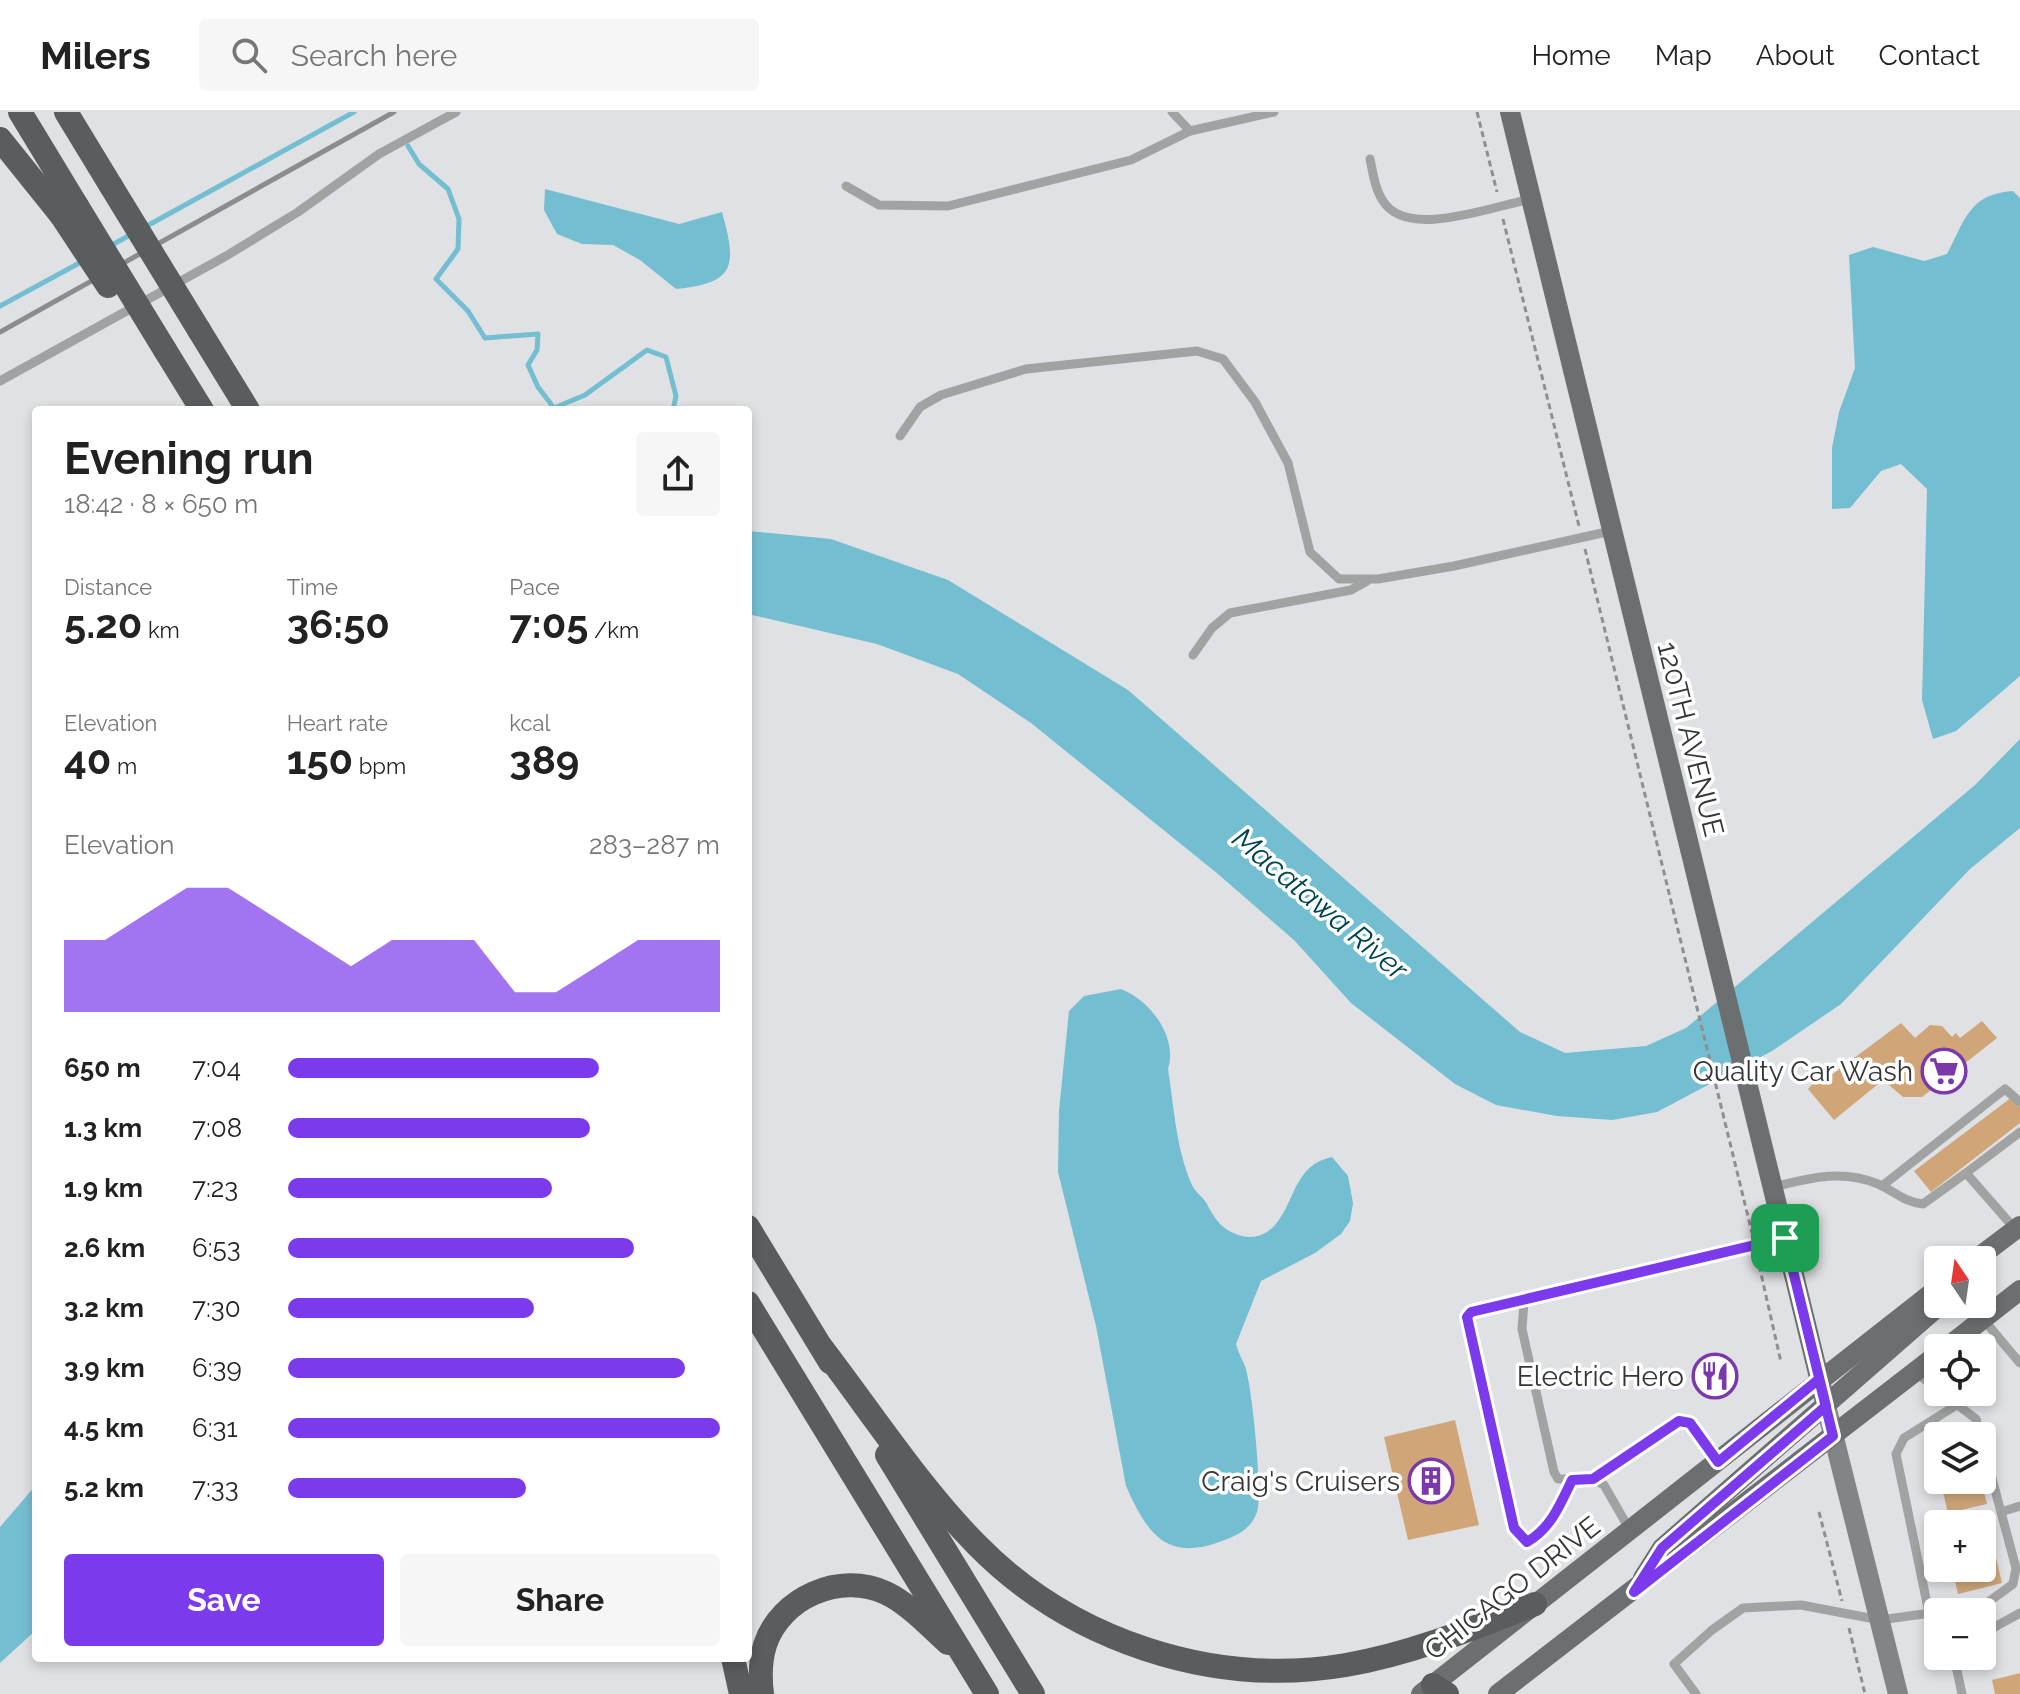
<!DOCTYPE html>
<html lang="en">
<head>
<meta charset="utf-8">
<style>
  body { margin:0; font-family:Raleway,sans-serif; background:#f6f6f6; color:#222; height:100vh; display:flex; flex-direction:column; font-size:30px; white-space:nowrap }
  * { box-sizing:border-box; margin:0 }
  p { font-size:26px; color:#767676 }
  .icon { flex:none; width:44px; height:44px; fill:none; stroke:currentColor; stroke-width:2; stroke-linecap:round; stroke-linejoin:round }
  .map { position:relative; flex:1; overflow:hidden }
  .sheet { position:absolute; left:32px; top:294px; width:720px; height:1256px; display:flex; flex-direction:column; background:#fff; border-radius:8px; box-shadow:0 4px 12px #0003 }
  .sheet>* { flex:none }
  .needle { width:52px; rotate:347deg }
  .controls { position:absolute; left:1924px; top:1134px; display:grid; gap:16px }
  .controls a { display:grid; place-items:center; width:72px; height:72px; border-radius:8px; background:#fff; box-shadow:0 4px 12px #0003; font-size:40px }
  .pin { position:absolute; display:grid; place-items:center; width:68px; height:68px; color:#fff; margin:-34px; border-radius:16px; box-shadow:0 4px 12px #0006 }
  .round { display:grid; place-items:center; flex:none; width:84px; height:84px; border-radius:8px; background:#f6f6f6 }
  .summary { display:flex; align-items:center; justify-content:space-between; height:136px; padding:0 32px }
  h1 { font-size:44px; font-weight:700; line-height:60px }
  .figures { display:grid; grid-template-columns:repeat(3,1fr); gap:12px; height:136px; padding:8px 32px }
  .figures div { display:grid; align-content:center }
  .figures b { font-size:40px; font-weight:700 }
  .figures small { font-size:22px; font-weight:400 }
  .figures p { font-size:22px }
  .chart { height:224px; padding:16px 32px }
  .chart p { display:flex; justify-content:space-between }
  .chart svg { width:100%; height:144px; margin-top:8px; fill:#7c3aed; opacity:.7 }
  .action { display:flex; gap:16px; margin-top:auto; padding:16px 32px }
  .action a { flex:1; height:92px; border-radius:8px; background:#7c3aed; color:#fff; font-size:32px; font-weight:700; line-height:92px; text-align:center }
  .action a+a { background:#f6f6f6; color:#222 }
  ul { padding:0 32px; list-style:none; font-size:26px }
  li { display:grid; grid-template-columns:128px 96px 1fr; align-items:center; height:60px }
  li i { height:20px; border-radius:10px; background:#7c3aed }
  header { display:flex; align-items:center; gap:48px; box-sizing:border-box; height:112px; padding:0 40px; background:#fff; border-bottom:2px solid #e0e0e0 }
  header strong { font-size:38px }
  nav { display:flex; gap:44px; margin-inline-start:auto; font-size:28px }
  .search { width:560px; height:72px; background:#f6f6f6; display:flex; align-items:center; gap:20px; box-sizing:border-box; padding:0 28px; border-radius:8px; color:#767676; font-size:30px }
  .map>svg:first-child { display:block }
  .water { fill:#74bed1 }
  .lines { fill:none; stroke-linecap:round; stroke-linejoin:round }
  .stream { stroke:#74bed1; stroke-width:5 }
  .building { fill:#d0a679 }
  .path { stroke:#8e8f91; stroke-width:3; stroke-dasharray:6 4; stroke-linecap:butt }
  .lane { stroke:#a1a3a3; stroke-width:9 }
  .secondary { stroke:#828585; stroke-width:20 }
  .primary { stroke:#6c6f70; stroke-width:20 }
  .highway { stroke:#595d5e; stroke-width:24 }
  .rail { stroke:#8b8c8e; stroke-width:5 }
  .highway-bridge { stroke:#595d5e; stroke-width:24 }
  .route-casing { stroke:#fff; stroke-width:16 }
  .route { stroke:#7c3aed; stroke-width:10 }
  .labels { text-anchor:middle; stroke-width:7; stroke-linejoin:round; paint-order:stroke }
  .street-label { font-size:28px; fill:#363637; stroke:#fff }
  .poi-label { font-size:28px; fill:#363637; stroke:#fff; text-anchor:end }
  .water-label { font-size:30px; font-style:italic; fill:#004552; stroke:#fff }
</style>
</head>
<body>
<header>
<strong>Milers</strong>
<div class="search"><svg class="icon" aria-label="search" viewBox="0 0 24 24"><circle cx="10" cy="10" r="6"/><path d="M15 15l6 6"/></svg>Search here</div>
<nav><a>Home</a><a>Map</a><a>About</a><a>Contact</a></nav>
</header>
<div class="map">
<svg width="2020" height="1582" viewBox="0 0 2020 1582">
  <rect width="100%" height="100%" fill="#e0e1e5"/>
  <!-- water -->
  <g class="water">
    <path d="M545,77L679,112L722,100C737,154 736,171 676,177L640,148L613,133L582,132L557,122L544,98Z"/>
    <path d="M2013,79L2020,86V564L1956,619L1933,627L1922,588L1927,377L1901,352L1881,359L1850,396L1832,397V336L1839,300L1855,256L1849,143L1873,135L1924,149L1947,142C1965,108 1969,82 2013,79Z"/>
    <polygon points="748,419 831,427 948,468 1128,578 1520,920 1565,941 1646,934 1686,916 1975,673 2020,627 2020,716 1970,757 1841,892 1772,939 1657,1000 1612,1008 1557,1004 1496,993 1455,972 1351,891 1294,828 1218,762 1031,611 958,562 877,532 748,502"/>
    <path d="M1121,877C1150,888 1178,925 1168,957C1174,995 1176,1037 1192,1073C1195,1080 1203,1085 1207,1092C1215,1108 1223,1119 1242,1124C1254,1127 1266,1123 1275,1113C1296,1088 1294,1053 1332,1045L1348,1064L1353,1091L1350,1109L1341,1122L1315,1141L1261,1169L1236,1232C1238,1240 1242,1247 1245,1254C1252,1273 1263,1383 1257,1400C1252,1415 1240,1422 1227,1427C1169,1451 1149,1426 1126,1374L1096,1214L1058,1060L1059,999L1069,899L1084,884Z"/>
    <polygon points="36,1373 36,1518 0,1551 0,1415"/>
  </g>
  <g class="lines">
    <!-- stream -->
    <g class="stream">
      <polyline points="408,34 419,52 448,77 459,107 458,137 436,167 468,199 485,226 538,222 537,238 528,253 538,275 554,296 585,283 647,238 666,245 676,284 673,298"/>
      <polyline points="145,115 354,0"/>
      <polyline points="110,134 132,122"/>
      <polyline points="0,194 83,149"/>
    </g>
  </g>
  <!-- building -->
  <g class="building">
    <polygon points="1982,909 1997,926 1922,985 1903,985 1883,968 1834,1008 1808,977 1820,964 1830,964 1901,911 1915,926 1930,913 1942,914 1952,925 1956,921 1960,926"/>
    <polygon points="2012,985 2020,995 2020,1011 1931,1080 1914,1059"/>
    <polygon points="1455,1308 1479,1413 1408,1428 1384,1325"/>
    <polygon points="1940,1368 1981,1368 1987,1392 1948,1401"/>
    <polygon points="1987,1407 2002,1471 1958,1482 1952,1456 1982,1456 1982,1412 1972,1411"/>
    <polygon points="2020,1561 2020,1582 1995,1582 1992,1568"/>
  </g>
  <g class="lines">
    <!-- path -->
    <g class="path">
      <polyline points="1477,0 1497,80"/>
      <polyline points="1503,107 1579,414"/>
      <polyline points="1585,437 1752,1121"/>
      <polyline points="1757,1144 1781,1250"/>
      <polyline points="1819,1400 1842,1489"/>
      <polyline points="1849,1516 1865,1582"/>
    </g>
    <!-- lane -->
    <g class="lane">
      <polyline points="1172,0 1190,19"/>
      <path d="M1370,47C1373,61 1375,77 1383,89C1407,128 1493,94 1531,87"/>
      <polyline points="846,74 879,93 948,94 1131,48 1190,19 1274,0"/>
      <polyline points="0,269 226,144 298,100 379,42 456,0"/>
      <polyline points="900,324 920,295 941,283 1026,257 1197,239 1223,247 1255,290 1288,351 1310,440 1339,467 1378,467 1454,454 1611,419"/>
      <polyline points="1193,543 1212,516 1230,501 1351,478 1367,469"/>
      <polyline points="1966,1061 2020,1020"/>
      <polyline points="1882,1074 2005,977 2020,990"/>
      <path d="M1774,1075C1810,1066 1842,1057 1878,1072C1894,1079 1904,1090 1923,1092L1966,1061L2015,1117"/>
      <path d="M1524,1190L1471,1200L1467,1205L1514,1416L1527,1430C1551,1416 1560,1393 1572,1368"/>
      <polyline points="1983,1207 2020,1251"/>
      <polyline points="1915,1260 1976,1307 1981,1324"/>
      <polyline points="1593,1367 1679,1309 1690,1311 1718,1350"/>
      <polyline points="2001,1400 2020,1394"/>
      <polyline points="1631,1420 1604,1373 1593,1367 1558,1367 1554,1360 1522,1217 1524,1190 1785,1126"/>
      <polyline points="1940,1500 1983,1494 2013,1472 2016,1456 1982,1329"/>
      <polyline points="1929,1501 1896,1342 1904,1326 1955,1294 1957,1280"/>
      <polyline points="1982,1522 2020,1501"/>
      <polyline points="1961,1544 1956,1554 1962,1582"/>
      <polyline points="1696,1582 1674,1552 1712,1518 1743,1496 1801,1493 1880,1508 1938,1500"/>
    </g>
    <!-- secondary -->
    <polyline class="secondary" points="1826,1294 1898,1582"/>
    <!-- primary -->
    <g class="primary">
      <polyline points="1510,0 1826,1294"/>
      <polyline points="1975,1148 2020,1114"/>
      <polyline points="1946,1236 2020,1178"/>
      <polyline points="1643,1466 1662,1436 1941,1192"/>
      <polyline points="1421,1582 1938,1176"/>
      <polyline points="1498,1582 1938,1242"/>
    </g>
    <!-- highway -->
    <g class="highway">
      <polyline points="20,0 77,94"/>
      <polyline points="66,0 111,74"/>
      <polyline points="0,27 61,103"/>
      <polyline points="199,218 248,298"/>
      <polyline points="165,238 202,298"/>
      <polyline points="748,1115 830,1250"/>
      <polyline points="748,1191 987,1582"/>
      <path d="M822,1236C871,1300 919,1374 975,1431C1069,1528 1212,1576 1346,1553C1411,1542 1474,1516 1535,1492"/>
      <polyline points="887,1343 1033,1582"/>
      <polyline points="733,1546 741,1582"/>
      <polyline points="1433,1573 1447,1582"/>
      <path d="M762,1582C760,1566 760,1549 765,1533C780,1486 840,1459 886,1481C909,1492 929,1514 948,1531"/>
    </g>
    <!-- rail -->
    <polyline class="rail" points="0,220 394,0"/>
    <!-- highway-bridge -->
    <g class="highway-bridge">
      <polyline points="111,74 199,218"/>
      <polyline points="77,94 165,238"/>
      <polyline points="61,103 108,174"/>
    </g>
  </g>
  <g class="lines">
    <!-- route casing -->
    <g class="route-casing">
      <path id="route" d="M1785,1126L1471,1200L1467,1205L1514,1416L1527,1430C1551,1416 1560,1393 1572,1368L1593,1367L1679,1309L1690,1311L1718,1350L1819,1267L1833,1324L1634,1480L1662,1436L1826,1294L1785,1126"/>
    </g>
    <!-- route -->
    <use href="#route" class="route"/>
  </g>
  <!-- icons -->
  <defs>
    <g id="supermarket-ring" transform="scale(2.3)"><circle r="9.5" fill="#fff" stroke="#7b38ab" stroke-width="1.5"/><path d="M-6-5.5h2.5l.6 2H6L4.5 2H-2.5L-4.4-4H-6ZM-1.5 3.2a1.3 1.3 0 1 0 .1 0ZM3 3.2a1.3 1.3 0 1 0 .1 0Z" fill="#7b38ab"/></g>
    <g id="restaurant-ring" transform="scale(2.3)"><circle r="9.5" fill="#fff" stroke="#7b38ab" stroke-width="1.5"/><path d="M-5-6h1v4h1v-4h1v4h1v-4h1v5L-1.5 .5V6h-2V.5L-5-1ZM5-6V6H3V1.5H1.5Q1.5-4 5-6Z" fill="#7b38ab"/></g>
    <g id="building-ring" transform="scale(2.3)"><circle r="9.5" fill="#fff" stroke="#7b38ab" stroke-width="1.5"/><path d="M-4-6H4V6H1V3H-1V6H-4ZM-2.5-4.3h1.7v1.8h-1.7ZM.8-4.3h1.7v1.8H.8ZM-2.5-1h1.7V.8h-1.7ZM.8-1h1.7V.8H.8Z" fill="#7b38ab"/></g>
  </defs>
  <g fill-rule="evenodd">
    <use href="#supermarket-ring" x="1944" y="959"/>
    <use href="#restaurant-ring" x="1715" y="1264"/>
    <use href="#building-ring" x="1431" y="1369"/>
  </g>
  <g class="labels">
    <!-- street labels -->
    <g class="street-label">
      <text transform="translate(1691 627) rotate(76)" y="10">120TH AVENUE</text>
      <text transform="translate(1512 1476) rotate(-38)" y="10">CHICAGO DRIVE</text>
    </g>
    <!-- poi labels -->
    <g class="poi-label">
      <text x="1913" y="969">Quality Car Wash</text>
      <text x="1684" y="1274">Electric Hero</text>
      <text x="1400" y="1379">Craig's Cruisers</text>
    </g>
    <!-- water labels -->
    <g class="water-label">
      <text transform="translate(1320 792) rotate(40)" y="10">Macatawa River</text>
    </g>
  </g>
</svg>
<div class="controls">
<a><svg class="needle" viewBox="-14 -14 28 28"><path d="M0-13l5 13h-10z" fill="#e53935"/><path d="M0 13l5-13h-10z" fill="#767676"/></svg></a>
<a><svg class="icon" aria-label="locate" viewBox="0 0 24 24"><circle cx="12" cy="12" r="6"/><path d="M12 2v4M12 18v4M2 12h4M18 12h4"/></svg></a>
<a><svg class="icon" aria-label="layers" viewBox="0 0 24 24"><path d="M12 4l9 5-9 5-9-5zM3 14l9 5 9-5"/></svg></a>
<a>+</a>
<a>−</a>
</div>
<div class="pin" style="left:1785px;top:1126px;background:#1e9e55"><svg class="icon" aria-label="arrive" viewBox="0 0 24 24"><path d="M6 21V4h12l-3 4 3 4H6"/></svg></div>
<section class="sheet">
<div class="summary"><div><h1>Evening run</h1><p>18:42 · 8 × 650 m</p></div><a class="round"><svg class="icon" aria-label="share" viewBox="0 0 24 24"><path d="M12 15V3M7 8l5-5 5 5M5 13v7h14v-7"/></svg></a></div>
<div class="figures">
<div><p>Distance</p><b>5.20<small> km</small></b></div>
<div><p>Time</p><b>36:50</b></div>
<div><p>Pace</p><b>7:05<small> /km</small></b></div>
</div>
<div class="figures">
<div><p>Elevation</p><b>40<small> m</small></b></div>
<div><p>Heart rate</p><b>150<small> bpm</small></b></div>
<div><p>kcal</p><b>389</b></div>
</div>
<div class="chart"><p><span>Elevation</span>283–287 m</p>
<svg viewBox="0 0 160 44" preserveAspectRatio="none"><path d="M0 44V22L10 22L20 14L30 6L40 6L50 14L60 22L70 30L80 22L90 22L100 22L110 38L120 38L130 30L140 22L150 22L160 22V44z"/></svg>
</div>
<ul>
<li><b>650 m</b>7:04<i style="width:72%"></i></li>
<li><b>1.3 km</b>7:08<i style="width:70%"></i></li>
<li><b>1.9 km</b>7:23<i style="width:61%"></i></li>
<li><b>2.6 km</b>6:53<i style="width:80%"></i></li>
<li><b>3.2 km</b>7:30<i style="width:57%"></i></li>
<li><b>3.9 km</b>6:39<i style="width:92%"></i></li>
<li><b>4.5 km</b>6:31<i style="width:100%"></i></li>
<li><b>5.2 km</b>7:33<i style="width:55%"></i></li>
</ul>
<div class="action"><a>Save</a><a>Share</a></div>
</section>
</div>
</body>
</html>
